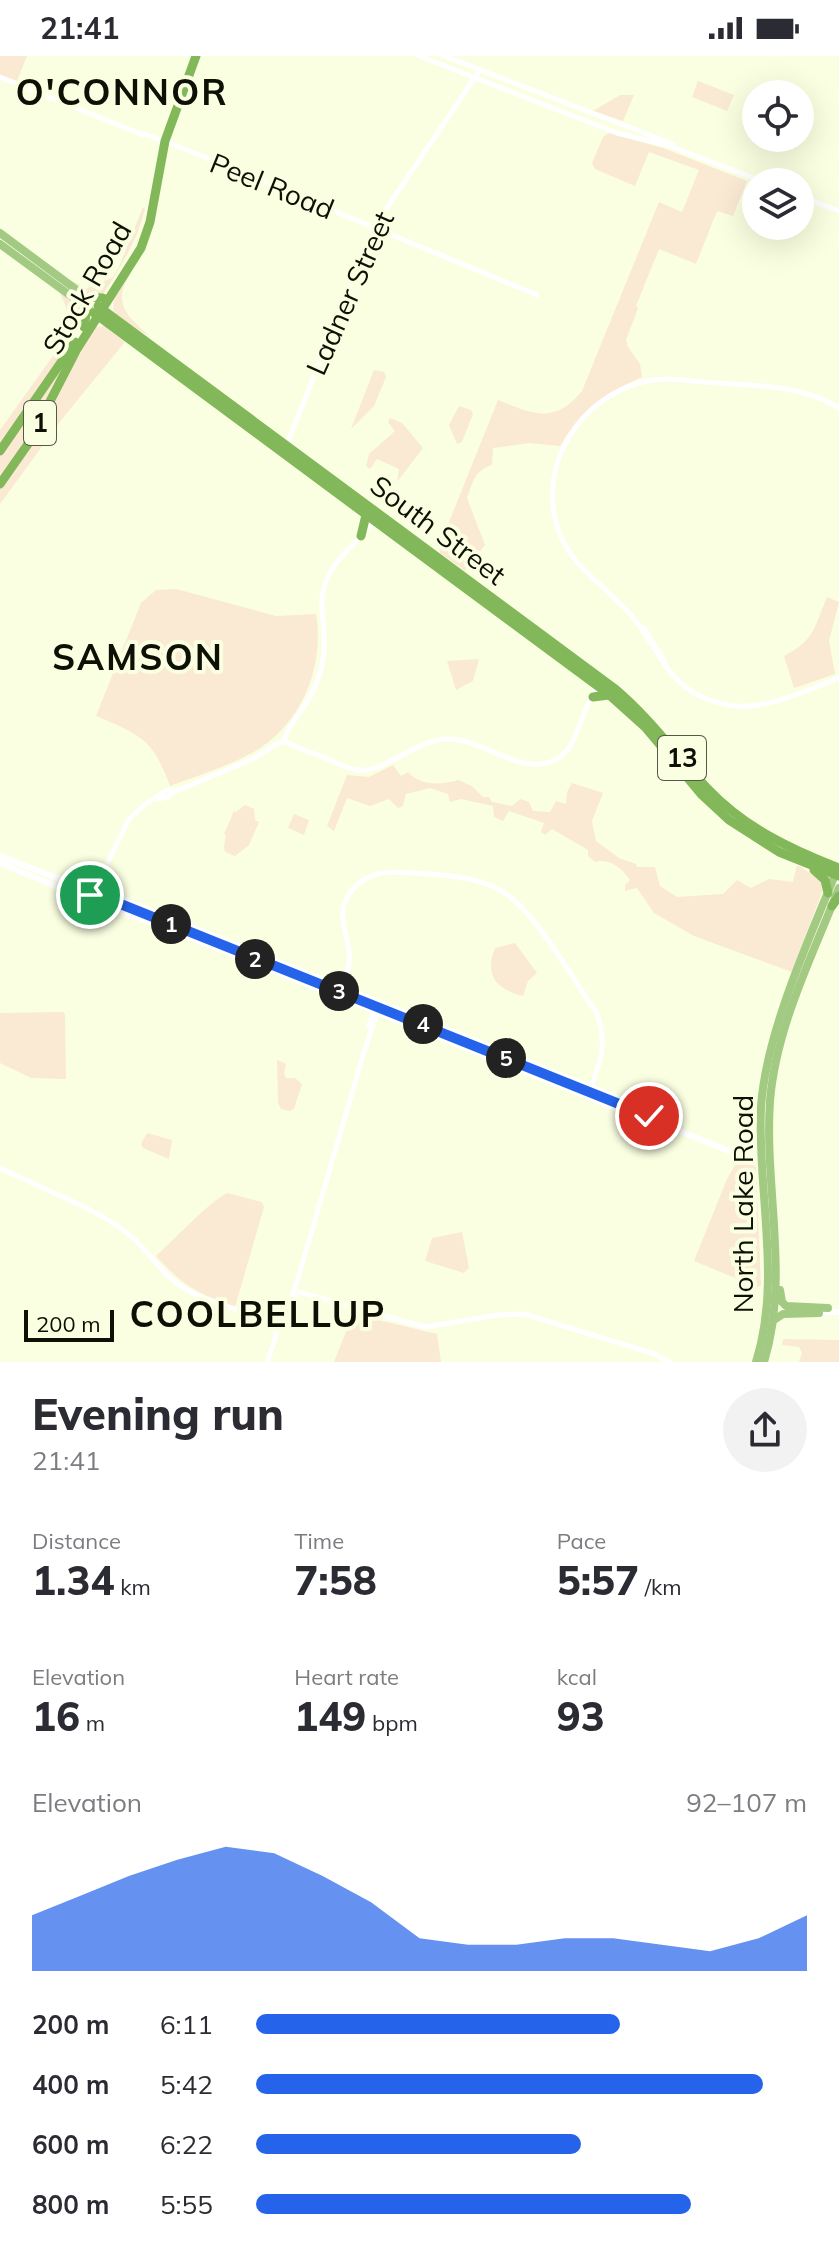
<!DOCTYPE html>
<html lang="en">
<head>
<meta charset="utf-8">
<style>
  body { margin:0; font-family:Mulish,sans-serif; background:#f2f2f3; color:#2b2b33; height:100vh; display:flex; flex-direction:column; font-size:30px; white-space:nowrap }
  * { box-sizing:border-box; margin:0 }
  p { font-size:26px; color:#7c7c81 }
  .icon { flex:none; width:44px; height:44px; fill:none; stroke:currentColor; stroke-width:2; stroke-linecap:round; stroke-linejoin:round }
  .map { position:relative; height:1306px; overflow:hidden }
  .sheet { display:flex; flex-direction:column; background:#fff; flex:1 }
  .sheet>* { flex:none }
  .buttons { position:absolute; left:742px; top:24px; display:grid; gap:16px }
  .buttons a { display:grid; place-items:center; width:72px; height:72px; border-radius:50%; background:#fff; box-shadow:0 8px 32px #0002; font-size:40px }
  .scale { position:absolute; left:24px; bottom:20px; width:90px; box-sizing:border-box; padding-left:8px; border:4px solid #0f1005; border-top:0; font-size:22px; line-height:28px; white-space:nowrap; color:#0f1005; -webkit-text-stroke:6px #faffe1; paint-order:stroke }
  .pin { position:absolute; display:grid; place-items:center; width:68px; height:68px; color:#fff; margin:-34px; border:4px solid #fff; border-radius:50%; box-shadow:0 2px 8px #0007 }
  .km { position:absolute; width:40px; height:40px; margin:-20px; border-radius:50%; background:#222; color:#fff; font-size:22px; line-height:40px; text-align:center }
  .round { display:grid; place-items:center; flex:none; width:84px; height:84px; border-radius:42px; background:#f2f2f3 }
  .head { display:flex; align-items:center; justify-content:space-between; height:136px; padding:0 32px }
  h1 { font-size:44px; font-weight:800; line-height:60px }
  .figures { display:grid; grid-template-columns:repeat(3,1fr); gap:12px; height:136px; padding:8px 32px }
  .figures div { display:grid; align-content:center }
  .figures b { font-size:40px; font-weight:800 }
  .figures small { font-size:22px; font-weight:400 }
  .figures p { font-size:22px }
  .chart { height:224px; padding:16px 32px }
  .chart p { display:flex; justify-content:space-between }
  .chart svg { width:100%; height:144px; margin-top:8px; fill:#2563eb; opacity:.7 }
  ul { padding:0 32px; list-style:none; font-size:26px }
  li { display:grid; grid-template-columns:128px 96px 1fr; align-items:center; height:60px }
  li i { height:20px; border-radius:10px; background:#2563eb }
  .status { display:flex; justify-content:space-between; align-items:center; height:56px; padding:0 40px; background:#fff; direction:ltr }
  .status svg { height:22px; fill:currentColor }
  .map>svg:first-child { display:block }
  .green { fill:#fae9d3 }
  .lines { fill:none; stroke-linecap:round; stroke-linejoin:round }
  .tertiary { stroke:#fff; stroke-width:5 }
  .secondary { stroke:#fff; stroke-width:6 }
  .primary { stroke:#a2ca83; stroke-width:8 }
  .trunk { stroke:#83b85a; stroke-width:9 }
  .route-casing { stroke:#fff; stroke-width:16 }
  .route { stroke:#2563eb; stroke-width:10 }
  .labels { text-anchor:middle; stroke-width:8; stroke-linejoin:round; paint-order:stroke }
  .shield { fill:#faffe1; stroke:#565847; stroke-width:2 }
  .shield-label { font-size:26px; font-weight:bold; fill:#0f1005 }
  .street-label { font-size:28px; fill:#0f1005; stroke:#faffe1 }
  .district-label { font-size:36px; font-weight:bold; letter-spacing:2px; fill:#0f1005; stroke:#faffe1 }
</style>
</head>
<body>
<div class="status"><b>21:41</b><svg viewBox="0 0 49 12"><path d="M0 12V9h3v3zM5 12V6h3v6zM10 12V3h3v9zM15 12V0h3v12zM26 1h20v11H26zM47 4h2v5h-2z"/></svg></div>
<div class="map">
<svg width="839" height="1306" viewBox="0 0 839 1306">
  <rect width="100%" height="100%" fill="#faffe1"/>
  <!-- green -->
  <g class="green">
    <polygon points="0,0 27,0 17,25 0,19"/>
    <polygon points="698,25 734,39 727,55 692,41"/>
    <polygon points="620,39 634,39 623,65 593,55"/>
    <path d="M609,77L663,92L747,125L733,160L717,155L696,208L659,193L636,250L638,252L626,284L628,291L640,308L642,321C602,339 583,352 560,390L529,387L493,392L492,409C475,414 473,426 467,442L485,489L465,515L440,497L439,491L498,344C534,358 554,369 582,335L659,146L682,156L699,114L649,96L635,130L595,113L592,107L603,81Z"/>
    <path d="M143,151L145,153C137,186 120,212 102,240L89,238L72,225L87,232L112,222L119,211Z"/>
    <path d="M132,212C131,219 126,224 124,230C115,255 138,268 149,280L133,272L113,255L114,244Z"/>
    <path d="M59,236L83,251L82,266L0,392V374L68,279C70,263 67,249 59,236Z"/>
    <polygon points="104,270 125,286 62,363 0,448 0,431 96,271"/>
    <polygon points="64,309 41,361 0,423 0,400"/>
    <polygon points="374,314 384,316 386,321 374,350 351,373"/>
    <polygon points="459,350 471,354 473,358 462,386 457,388 449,369"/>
    <polygon points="390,362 402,367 423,392 397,426 399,413 377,403 370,413 366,410 369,398 395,375 388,366"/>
    <path d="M176,533L276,560L316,558C325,612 301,670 252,697C226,711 197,720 170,730C153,683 141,679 96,660L141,547L156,534Z"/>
    <path d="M827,541L839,546L829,585L835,618L794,632L784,600C815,584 814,572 827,541Z"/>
    <polygon points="479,603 473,625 456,634 447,605"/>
    <path d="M393,709L401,720L408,716C420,730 441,729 458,724L472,730L483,741H489L492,746L512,750L520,743L529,746L533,755L550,756L556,745L566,748L567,736L572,727L603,737L592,765L596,785L619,802L636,808L637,811H655L660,830L677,841L723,838L737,824L751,832L769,823L793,826L797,809L820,823L823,833L792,916L694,880L654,857L637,832L625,835V829L630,824C622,812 609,802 595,806L588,800V794L552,773L545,779L541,776L544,767L509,755L503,765L494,761L493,750L461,743L450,746L448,738L430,732L406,738L403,750L398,752L389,743L370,750L347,742L334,775L327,770L347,719L369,721Z"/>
    <polygon points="245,749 254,753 255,764 259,766 249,789 235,800 225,796 224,790 226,779 224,778 234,755 236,756"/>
    <polygon points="294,758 309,764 304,779 288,772"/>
    <path d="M515,887L537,917L528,925L523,940C496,933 484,920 495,892Z"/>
    <polygon points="63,956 65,958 66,1023 31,1022 0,1007 0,957"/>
    <polygon points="277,1004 286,1008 284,1017 286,1022 295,1022 302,1028 294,1053 290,1055 281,1053 278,1047"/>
    <polygon points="147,1077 172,1084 169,1103 143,1092 141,1088"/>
    <polygon points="739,1102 756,1111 761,1230 757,1231 694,1205 727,1123"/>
    <path d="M227,1137L262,1146L264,1151L235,1251C197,1237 183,1230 156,1200C175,1183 208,1147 227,1137Z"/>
    <polygon points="462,1176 469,1212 464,1217 425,1205 432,1182"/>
    <polygon points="353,1258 437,1278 441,1306 334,1306"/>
    <polygon points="783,1283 839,1284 839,1306 799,1306 802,1297 799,1291 782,1289"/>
  </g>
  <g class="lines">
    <!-- tertiary -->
    <g class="tertiary">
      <polyline points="419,0 617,77 667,89 764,126"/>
      <polyline points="444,0 673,88"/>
      <polyline points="0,21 143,79"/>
      <polyline points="141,77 170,87 537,239"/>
      <polyline points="800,140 839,155"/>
      <path d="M839,352C800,327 748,330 704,326C684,324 663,321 643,326C581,341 538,407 557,470C569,510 605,529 630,558C664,597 666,637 728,649C764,656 806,634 839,622"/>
      <polyline points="286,390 374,171 480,14"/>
      <polyline points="644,572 664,604"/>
      <path d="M284,684C295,692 310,696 323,701C334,706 346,713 358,714C384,718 417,682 449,683C485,683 526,725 560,701C578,688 584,649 597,630"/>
      <path d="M156,743L169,741L171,737L251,704L278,687L283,686C290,664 311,648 318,622C323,609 325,594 324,580C324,563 319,547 324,531C331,504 360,484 377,463"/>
      <polyline points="93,836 129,763 147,747 167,734 173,734"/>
      <path d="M339,938C343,929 347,919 349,909C353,885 333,862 349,838C366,814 389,815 415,817C442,819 473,820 498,833C535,852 571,922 596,956C609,989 600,1007 588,1038"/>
      <polyline points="369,970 375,949"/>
      <path d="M0,1112C40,1132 91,1150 126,1176C146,1191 159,1215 179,1229C208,1249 245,1252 275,1269"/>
      <polyline points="299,1236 425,1271 498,1259 524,1258 655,1298 669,1306"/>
      <polyline points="278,1263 288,1252 298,1222 364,996 379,951"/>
      <polyline points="284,1265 296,1241"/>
      <polyline points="267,1306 276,1280 275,1266 278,1263 284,1265 283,1271 276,1271"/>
    </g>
    <!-- secondary -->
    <g class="secondary">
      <polyline points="0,800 67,826 83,835"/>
      <polyline points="0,807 92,845 98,844 98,838 90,837"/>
      <polyline points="99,839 244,898"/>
      <polyline points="96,845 107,847 123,856 400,962 744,1101 762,1102"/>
      <polyline points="815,1256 839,1256"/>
    </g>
    <!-- primary -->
    <g class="primary">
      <polyline points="0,177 89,243"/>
      <polyline points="0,188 90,254"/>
      <polyline points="780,1234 782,1246 786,1250 828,1252"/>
      <polyline points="774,1264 783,1258 819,1257"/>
      <path d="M756,1306C782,1224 757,1135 761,1051C766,976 809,884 837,814"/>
      <path d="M764,1306C790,1221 764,1132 770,1045C776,971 812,901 839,832"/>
    </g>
    <!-- trunk -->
    <g class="trunk">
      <polyline points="86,241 103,242"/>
      <path d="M98,250L614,632C650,662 676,699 707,732C744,771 789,793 839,812"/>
      <polyline points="94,257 607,637 646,672 702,739 729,764 779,796 839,820"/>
      <polyline points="84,271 87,252"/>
      <polyline points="0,395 75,286"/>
      <polyline points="0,428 28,388 77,293 141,192 150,166 165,85 196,0"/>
      <polyline points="361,480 366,459"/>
      <polyline points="593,641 609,639"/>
      <polyline points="814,814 825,824 828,837"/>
      <polyline points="832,850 839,840"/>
    </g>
  </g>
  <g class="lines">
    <!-- route casing -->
    <g class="route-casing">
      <polyline id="route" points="90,839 96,836 108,843 649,1060"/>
    </g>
    <!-- route -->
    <use href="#route" class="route"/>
  </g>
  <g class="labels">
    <!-- shield labels -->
    <g class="shield">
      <rect x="24" y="345" width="32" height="44" rx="6"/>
      <rect x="658" y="680" width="48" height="44" rx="6"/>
    </g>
    <g class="shield-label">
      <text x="40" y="376">1</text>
      <text x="682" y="711">13</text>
    </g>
    <!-- street labels -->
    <g class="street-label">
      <text transform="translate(272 130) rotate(22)" y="10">Peel Road</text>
      <text transform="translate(87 232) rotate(-60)" y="10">Stock Road</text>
      <text transform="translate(350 237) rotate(-66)" y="10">Ladner Street</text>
      <text transform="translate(438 474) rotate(37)" y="10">South Street</text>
      <text transform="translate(743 1148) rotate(-90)" y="10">North Lake Road</text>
    </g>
    <!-- district labels -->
    <g class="district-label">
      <text x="122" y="49">O'CONNOR</text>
      <text x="138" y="614">SAMSON</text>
      <text x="258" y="1271">COOLBELLUP</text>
    </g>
  </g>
</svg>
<div class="buttons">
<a><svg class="icon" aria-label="locate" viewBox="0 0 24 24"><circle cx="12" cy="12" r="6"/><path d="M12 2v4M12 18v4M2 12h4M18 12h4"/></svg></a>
<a><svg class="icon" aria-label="layers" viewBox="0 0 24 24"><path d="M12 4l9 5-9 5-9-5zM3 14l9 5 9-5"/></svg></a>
</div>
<div class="scale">200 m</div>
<div class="pin" style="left:90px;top:839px;background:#1e9e55"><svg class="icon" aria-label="arrive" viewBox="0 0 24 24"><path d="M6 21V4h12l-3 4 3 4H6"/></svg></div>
<div class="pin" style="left:649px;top:1060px;background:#d93025"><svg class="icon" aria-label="check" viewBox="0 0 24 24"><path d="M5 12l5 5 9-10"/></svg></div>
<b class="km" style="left:171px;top:868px">1</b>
<b class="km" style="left:255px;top:903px">2</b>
<b class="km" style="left:339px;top:935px">3</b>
<b class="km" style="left:423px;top:968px">4</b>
<b class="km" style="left:506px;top:1002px">5</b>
</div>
<section class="sheet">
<div class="head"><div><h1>Evening run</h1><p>21:41</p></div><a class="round"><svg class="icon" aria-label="share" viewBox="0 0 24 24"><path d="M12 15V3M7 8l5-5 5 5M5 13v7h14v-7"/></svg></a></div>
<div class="figures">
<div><p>Distance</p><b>1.34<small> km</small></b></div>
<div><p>Time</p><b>7:58</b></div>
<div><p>Pace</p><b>5:57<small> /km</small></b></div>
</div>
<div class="figures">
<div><p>Elevation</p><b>16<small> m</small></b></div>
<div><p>Heart rate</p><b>149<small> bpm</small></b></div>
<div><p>kcal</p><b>93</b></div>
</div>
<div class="chart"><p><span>Elevation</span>92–107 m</p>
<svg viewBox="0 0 160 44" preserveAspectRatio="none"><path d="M0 44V27L10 21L20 15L30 10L40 6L50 8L60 15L70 23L80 34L90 36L100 36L110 34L120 34L130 36L140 38L150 34L160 27V44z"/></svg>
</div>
<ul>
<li><b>200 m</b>6:11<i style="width:66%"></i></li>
<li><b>400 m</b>5:42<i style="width:92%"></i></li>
<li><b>600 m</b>6:22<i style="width:59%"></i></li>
<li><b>800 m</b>5:55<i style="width:79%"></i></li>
</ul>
</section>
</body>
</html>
